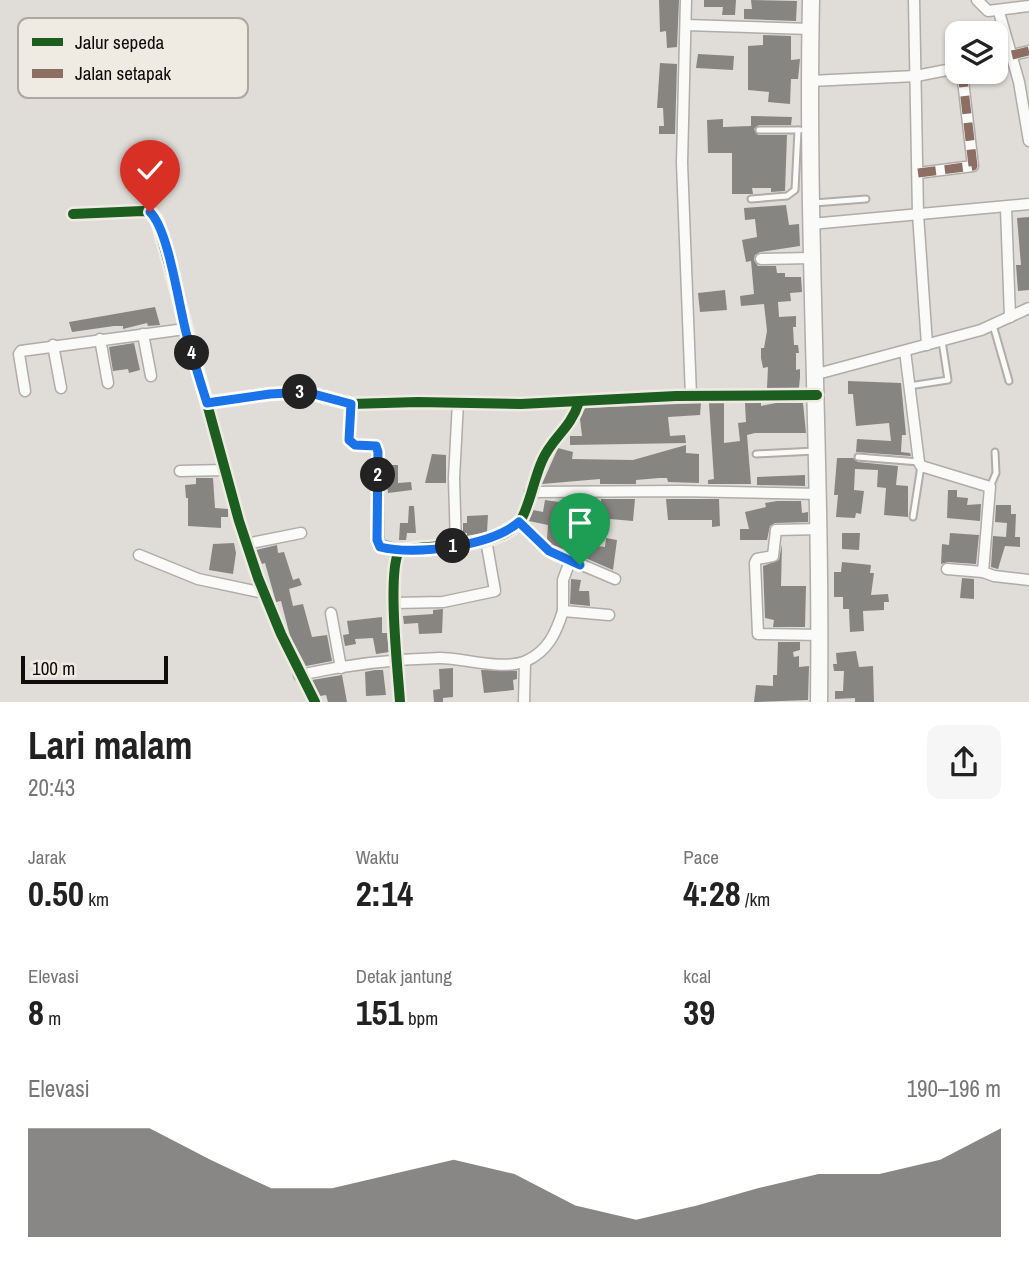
<!DOCTYPE html>
<html lang="id">
<head>
<meta charset="utf-8">
<style>
  body { margin:0; font-family:"Archivo Narrow",sans-serif; background:#f6f6f6; color:#222; height:100vh; display:flex; flex-direction:column; font-size:26px; white-space:nowrap }
  * { box-sizing:border-box; margin:0 }
  p { font-size:23px; color:#767676 }
  .icon { flex:none; width:38px; height:38px; fill:none; stroke:currentColor; stroke-width:2; stroke-linecap:round; stroke-linejoin:round }
  .map { position:relative; height:702px; overflow:hidden }
  .panel { display:flex; flex-direction:column; background:#fff; flex:1 }
  .panel>* { flex:none }
  .buttons { position:absolute; left:945px; top:21px; display:grid; gap:14px }
  .buttons a { display:grid; place-items:center; width:63px; height:63px; border-radius:14px; background:#fff; box-shadow:0 2px 5px #0004; font-size:35px }
  .scale { position:absolute; left:21px; bottom:18px; width:147px; box-sizing:border-box; padding-left:7px; border:4px solid #0e0c0a; border-top:0; font-size:19px; line-height:24px; white-space:nowrap; color:#0e0c0a; -webkit-text-stroke:5px #f0ebe2; paint-order:stroke }
  .pin { position:absolute; display:grid; place-items:center; width:60px; height:60px; color:#fff; margin:-72px -30px; border-radius:50% 50% 50% 0; rotate:-45deg; box-shadow:0 0 7px #0007 }
  .pin .icon { rotate:45deg }
  .km { position:absolute; width:35px; height:35px; margin:-18px; border-radius:50%; background:#222; color:#fff; font-size:19px; line-height:35px; text-align:center }
  .round { display:grid; place-items:center; flex:none; width:74px; height:74px; border-radius:14px; background:#f6f6f6 }
  .headline { display:flex; align-items:center; justify-content:space-between; height:119px; padding:0 28px }
  h1 { font-size:38px; font-weight:700; line-height:52px }
  .metrics { display:grid; grid-template-columns:repeat(3,1fr); gap:10px; height:119px; padding:7px 28px }
  .metrics div { display:grid; align-content:center }
  .metrics b { font-size:35px; font-weight:700 }
  .metrics small { font-size:19px; font-weight:400 }
  .metrics p { font-size:19px }
  .chart { height:196px; padding:14px 28px }
  .chart p { display:flex; justify-content:space-between }
  .chart svg { width:100%; height:126px; margin-top:7px; fill:#585552; opacity:.7 }
  .map>svg:first-child { display:block }
  .building { fill:#878582 }
  .lines { fill:none; stroke-linecap:round; stroke-linejoin:round }
  .service-casing { stroke:#afaca9; stroke-width:9 }
  .minor-casing { stroke:#afaca9; stroke-width:13 }
  .trunk-casing { stroke:#afaca9; stroke-width:19 }
  .service { stroke:#fafaf9; stroke-width:5 }
  .minor { stroke:#fafaf9; stroke-width:10 }
  .trunk { stroke:#fafaf9; stroke-width:16 }
  .quiet { stroke:#8d6e63; stroke-width:9; stroke-dasharray:18 9; stroke-linecap:butt }
  .cycleway-casing { stroke:#f0ebe2; stroke-width:15 }
  .cycleway { stroke:#1b5e20; stroke-width:10 }
  .route-casing { stroke:#fff; stroke-width:14 }
  .route { stroke:#1a73e8; stroke-width:9 }
  .key { fill:#f0ebe2; stroke:#aca8a1; stroke-width:2 }
  .key-label { font-size:19px; fill:#0e0c0a }
</style>
</head>
<body>
<div class="map">
<svg width="1029" height="702" viewBox="0 0 1029 702">
  <rect width="100%" height="100%" fill="#e0dcd8"/>
  <!-- building -->
  <g class="building">
    <polygon points="659,0 679,0 677,47 667,48 666,31 660,32"/>
    <polygon points="704,0 736,0 735,15 722,15 723,7 704,7"/>
    <polygon points="751,0 797,1 796,21 744,19 744,9 752,9"/>
    <polygon points="763,35 791,36 791,60 800,59 798,79 791,79 790,104 768,102 769,92 748,90 748,46 763,45"/>
    <polygon points="698,54 734,56 733,70 696,68"/>
    <polygon points="660,63 677,64 675,134 659,134 659,126 664,126 663,108 657,108"/>
    <polygon points="751,116 792,117 791,125 759,125 754,129 758,135 787,135 785,191 771,192 771,188 752,188 753,194 732,194 732,153 708,153 707,120 723,119 723,127 751,126"/>
    <polygon points="786,205 789,225 799,224 800,246 760,252 755,255 754,260 758,266 776,266 777,273 785,273 785,277 801,277 802,292 790,293 791,301 778,302 779,317 796,316 796,327 793,327 794,345 798,345 799,353 796,353 796,370 800,369 800,377 799,388 767,388 768,367 763,368 761,358 761,348 764,348 767,331 764,304 741,306 740,296 754,294 751,261 746,262 742,240 757,237 755,219 745,220 744,208"/>
    <polygon points="1029,217 1029,290 1018,291 1016,265 1021,265 1017,218"/>
    <polygon points="725,290 727,310 700,312 698,293"/>
    <polygon points="155,307 160,325 148,326 147,323 123,329 123,326 114,326 72,332 69,322"/>
    <polygon points="134,343 140,370 129,373 128,369 113,371 109,347"/>
    <polygon points="848,381 901,383 906,435 902,435 901,452 910,453 911,456 856,452 857,439 891,441 889,423 856,426 853,394 848,394"/>
    <polygon points="701,403 700,415 668,417 670,436 685,435 686,443 570,445 570,436 582,436 580,419 585,408"/>
    <polygon points="709,403 724,403 724,443 740,441 738,423 746,422 745,403 761,403 761,406 776,403 803,403 806,433 755,433 747,435 751,484 708,484 708,480 714,479"/>
    <polygon points="686,445 686,453 699,454 699,483 668,482 667,478 659,478 636,480 636,484 600,484 600,479 542,484 558,448 573,452 572,459 633,460"/>
    <polygon points="432,454 446,455 446,483 425,483"/>
    <polygon points="837,458 853,458 858,462 898,466 896,485 908,486 908,517 884,515 886,488 877,487 878,470 855,469 854,490 864,491 861,514 856,513 855,518 836,517 838,495 834,495"/>
    <polygon points="385,465 398,465 398,483 411,482 412,490 388,493"/>
    <polygon points="805,475 805,486 757,485 757,477"/>
    <polygon points="196,478 213,478 215,508 228,509 228,517 221,517 221,528 188,526 188,498 186,498 185,485 196,484"/>
    <polygon points="948,490 957,490 957,497 968,498 967,505 981,504 980,521 947,518"/>
    <polygon points="601,499 635,499 633,521 610,519 609,524 584,522 585,504 601,505"/>
    <polygon points="666,499 719,499 720,526 712,527 712,520 668,520"/>
    <polygon points="545,500 559,502 557,511 570,510 571,523 559,523 558,530 571,532 573,553 553,545 547,539 548,525 529,521 533,510 543,512"/>
    <polygon points="777,501 801,501 802,513 808,512 808,522 775,523 770,526 767,540 740,540 740,529 749,529 745,512 766,507 765,503"/>
    <polygon points="996,505 1011,505 1011,514 1016,514 1015,537 1020,537 1020,547 1005,546 998,569 991,567 993,536 1006,537 1007,523 995,522"/>
    <polygon points="409,506 414,506 416,533 407,533 406,540 399,540 400,523 408,523"/>
    <polygon points="488,515 487,532 467,536 467,533 463,533 463,523 467,523 467,516"/>
    <polygon points="842,533 860,533 859,550 842,549"/>
    <polygon points="950,533 979,535 976,564 948,562 941,564 942,544 949,545"/>
    <polygon points="606,538 617,540 613,570 583,557 583,544 605,547"/>
    <polygon points="234,543 236,553 233,574 209,570 213,544"/>
    <polygon points="782,544 781,586 806,586 805,627 773,627 774,620 765,618 763,566 779,560"/>
    <polygon points="277,545 278,553 284,552 293,580 299,578 302,585 289,589 293,606 303,604 312,637 327,635 332,661 306,666 290,636 281,601 276,602 265,563 262,564 256,550"/>
    <polygon points="842,562 871,565 870,573 874,573 871,595 888,594 889,602 884,602 884,610 863,611 864,631 850,632 849,609 843,609 843,597 834,597 834,572 841,572"/>
    <polygon points="962,578 974,579 974,599 960,598"/>
    <polygon points="571,579 581,580 579,591 589,591 590,606 570,604"/>
    <polygon points="443,609 442,633 419,634 418,623 404,624 403,616 433,614 433,610"/>
    <polygon points="382,617 382,633 387,633 389,652 376,654 373,638 355,639 356,644 345,646 343,635 349,634 347,621"/>
    <polygon points="778,642 800,642 800,650 793,652 794,657 799,656 799,667 809,666 808,700 754,702 756,685 773,686 773,675 777,675"/>
    <polygon points="856,651 859,667 873,666 874,702 855,702 855,698 835,699 835,691 843,691 844,671 834,671 833,664 837,664 836,653"/>
    <polygon points="453,668 453,697 443,698 443,702 434,702 433,690 440,689 439,669"/>
    <polygon points="375,670 383,670 386,695 366,696 365,672"/>
    <polygon points="481,670 517,671 517,679 513,680 514,690 484,693"/>
    <polygon points="342,675 347,702 328,702 326,695 320,696 312,680"/>
  </g>
  <g class="lines">
    <!-- service casing -->
    <g class="service-casing">
      <g id="service">
        <polyline points="759,130 800,130"/>
        <polyline points="751,199 787,196 795,190 798,130"/>
        <polyline points="814,203 866,199"/>
        <polyline points="993,325 1009,381"/>
        <polyline points="909,386 948,380 942,341"/>
        <polyline points="756,454 815,451"/>
        <polyline points="858,457 919,462"/>
        <polyline points="990,487 996,473 995,452"/>
        <polyline points="913,517 921,466"/>
      </g>
    </g>
    <!-- minor casing -->
    <g class="minor-casing">
      <g id="minor">
        <polyline points="686,0 682,163 691,396"/>
        <polyline points="914,0 918,214 927,345"/>
        <polyline points="977,0 988,11 1029,6"/>
        <polyline points="999,12 1019,82 1029,141"/>
        <polyline points="686,25 811,29"/>
        <polyline points="1012,55 1029,51"/>
        <polyline points="810,81 916,76 957,68"/>
        <polyline points="918,173 973,166 962,72"/>
        <polyline points="1006,208 1010,317"/>
        <polyline points="73,214 143,211 150,212 157,220 239,521 258,578 281,634 315,702"/>
        <polyline points="811,224 1029,204"/>
        <polyline points="761,259 811,258"/>
        <polyline points="143,334 151,376"/>
        <polyline points="100,339 108,383"/>
        <polyline points="53,345 61,388"/>
        <polyline points="905,351 919,462 921,466 990,487 983,572 994,576 1029,580"/>
        <polyline points="817,374 981,330 1029,308"/>
        <polyline points="25,391 19,354 21,351 185,329"/>
        <polyline points="207,403 270,394 306,392 351,404 418,402 521,404 676,396 817,395"/>
        <polyline points="351,404 349,440 355,445 376,446 378,452 378,544 399,551"/>
        <polyline points="180,471 225,470"/>
        <polyline points="530,492 681,491 819,494"/>
        <polyline points="519,522 549,551 615,579"/>
        <polyline points="820,529 776,530 773,556 757,559 755,563 758,634 820,635"/>
        <polyline points="246,544 301,533"/>
        <polyline points="456,546 454,478 458,402"/>
        <polyline points="139,555 198,579 264,593"/>
        <polyline points="570,561 563,580 563,611 609,615"/>
        <polyline points="947,569 983,572"/>
        <polyline points="395,603 443,602 495,591 486,540"/>
        <polyline points="331,613 341,668"/>
        <path d="M299,675C345,665 393,659 440,658C464,658 503,671 526,661C548,651 556,633 563,611"/>
        <path d="M400,702C398,672 387,574 399,551C430,543 504,551 522,518C531,500 534,479 542,461C552,437 570,430 579,402"/>
        <polyline points="524,702 525,662"/>
      </g>
    </g>
    <!-- trunk casing -->
    <g class="trunk-casing">
      <path id="trunk" d="M811,0C806,234 822,468 819,702"/>
    </g>
    <!-- service -->
    <use href="#service" class="service"/>
    <!-- minor -->
    <use href="#minor" class="minor"/>
    <!-- trunk -->
    <use href="#trunk" class="trunk"/>
    <!-- quiet -->
    <g class="quiet">
      <polyline points="1012,55 1029,51"/>
      <polyline points="918,173 973,166 962,72"/>
    </g>
    <!-- cycleway casing -->
    <g class="cycleway-casing">
      <g id="cycleway">
        <polyline points="73,214 143,211 150,212 157,220 239,521 258,578 281,634 315,702"/>
        <polyline points="207,403 270,394 306,392 351,404 418,402 521,404 676,396 817,395"/>
        <path d="M400,702C398,672 387,574 399,551C430,543 504,551 522,518C531,500 534,479 542,461C552,437 570,430 579,402"/>
      </g>
    </g>
    <!-- cycleway -->
    <use href="#cycleway" class="cycleway"/>
  </g>
  <g class="lines">
    <!-- route casing -->
    <g class="route-casing">
      <path id="route" d="M150,212C169,230 179,308 187,336C193,358 200,381 207,403L270,394L306,392L351,404L349,440L355,445L376,446L378,452L377,540L380,547C415,556 491,546 519,522L549,551L580,565"/>
    </g>
    <!-- route -->
    <use href="#route" class="route"/>
  </g>
  <!-- legend -->
  <rect x="18" y="18" width="230" height="80" rx="10" class="key"/>
  <rect x="32" y="38" width="31" height="8" fill="#1b5e20"/>
  <rect x="32" y="69" width="31" height="9" fill="#8d6e63"/>
  <g class="key-label">
    <text x="75" y="49">Jalur sepeda</text>
    <text x="75" y="80">Jalan setapak</text>
  </g>
</svg>
<div class="buttons">
<a><svg class="icon" aria-label="layers" viewBox="0 0 24 24"><path d="M12 4l9 5-9 5-9-5zM3 14l9 5 9-5"/></svg></a>
</div>
<div class="scale">100 m</div>
<div class="pin" style="left:580px;top:565px;background:#1e9e55"><svg class="icon" aria-label="arrive" viewBox="0 0 24 24"><path d="M6 21V4h12l-3 4 3 4H6"/></svg></div>
<div class="pin" style="left:150px;top:212px;background:#d93025"><svg class="icon" aria-label="check" viewBox="0 0 24 24"><path d="M5 12l5 5 9-10"/></svg></div>
<b class="km" style="left:453px;top:546px">1</b>
<b class="km" style="left:378px;top:475px">2</b>
<b class="km" style="left:300px;top:392px">3</b>
<b class="km" style="left:192px;top:353px">4</b>
</div>
<section class="panel">
<div class="headline"><div><h1>Lari malam</h1><p>20:43</p></div><a class="round"><svg class="icon" aria-label="share" viewBox="0 0 24 24"><path d="M12 15V3M7 8l5-5 5 5M5 13v7h14v-7"/></svg></a></div>
<div class="metrics">
<div><p>Jarak</p><b>0.50<small> km</small></b></div>
<div><p>Waktu</p><b>2:14</b></div>
<div><p>Pace</p><b>4:28<small> /km</small></b></div>
</div>
<div class="metrics">
<div><p>Elevasi</p><b>8<small> m</small></b></div>
<div><p>Detak jantung</p><b>151<small> bpm</small></b></div>
<div><p>kcal</p><b>39</b></div>
</div>
<div class="chart"><p><span>Elevasi</span>190–196 m</p>
<svg viewBox="0 0 160 44" preserveAspectRatio="none"><path d="M0 44V6L10 6L20 6L30 17L40 27L50 27L60 22L70 17L80 22L90 33L100 38L110 33L120 27L130 22L140 22L150 17L160 6V44z"/></svg>
</div>
</section>
</body>
</html>
